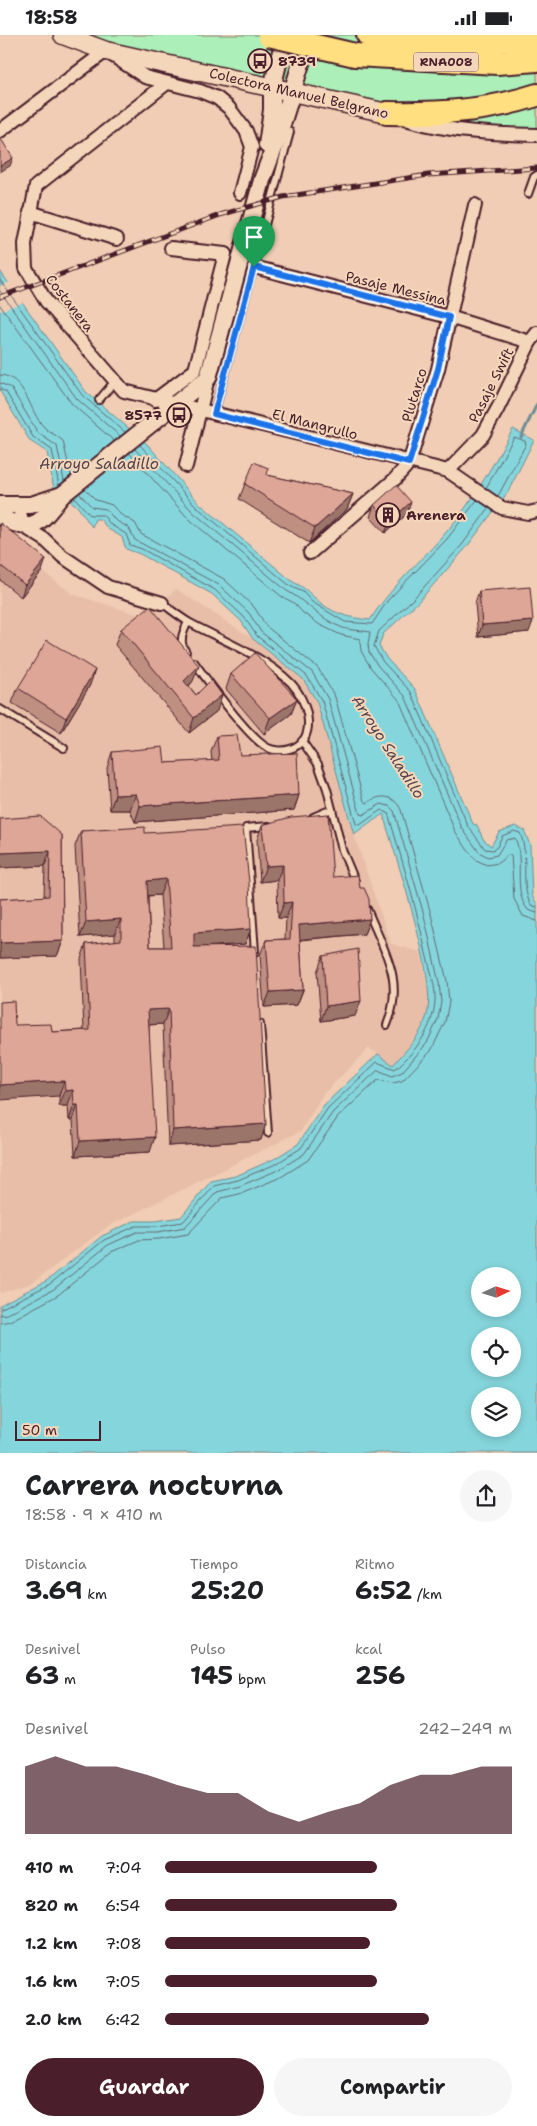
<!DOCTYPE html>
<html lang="es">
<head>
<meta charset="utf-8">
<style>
  body { margin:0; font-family:"Shantell Sans",sans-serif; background:#f6f6f6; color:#202124; height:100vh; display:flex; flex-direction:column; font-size:19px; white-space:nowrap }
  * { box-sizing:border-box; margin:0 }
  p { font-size:16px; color:#757577 }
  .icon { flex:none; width:28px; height:28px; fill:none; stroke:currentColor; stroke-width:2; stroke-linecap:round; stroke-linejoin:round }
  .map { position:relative; height:1418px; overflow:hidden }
  .panel { display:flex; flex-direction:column; background:#fff; flex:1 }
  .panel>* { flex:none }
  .needle { width:32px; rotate:86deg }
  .buttons { position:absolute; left:471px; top:1232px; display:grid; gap:10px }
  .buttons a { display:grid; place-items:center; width:50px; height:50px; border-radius:50%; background:#fff; box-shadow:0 2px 8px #0003; font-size:25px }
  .scale { position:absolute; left:15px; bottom:12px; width:86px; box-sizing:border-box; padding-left:5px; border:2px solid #4a1f2b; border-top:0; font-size:14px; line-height:18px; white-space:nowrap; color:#4a1f2b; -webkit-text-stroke:4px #f4d7bb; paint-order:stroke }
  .pin { position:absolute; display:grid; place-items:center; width:42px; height:42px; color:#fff; margin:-51px -21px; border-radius:50% 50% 50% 0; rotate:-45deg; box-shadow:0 0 5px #0007 }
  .pin .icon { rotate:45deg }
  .round { display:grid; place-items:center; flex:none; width:52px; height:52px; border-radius:26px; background:#f6f6f6 }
  .summary { display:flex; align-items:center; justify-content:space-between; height:85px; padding:0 25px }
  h1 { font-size:28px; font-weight:700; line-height:38px }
  .figures { display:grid; grid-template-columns:repeat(3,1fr); gap:8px; height:85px; padding:5px 25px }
  .figures div { display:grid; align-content:center }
  .figures b { font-size:25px; font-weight:700 }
  .figures small { font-size:14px; font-weight:400 }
  .figures p { font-size:14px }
  .chart { height:140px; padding:10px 25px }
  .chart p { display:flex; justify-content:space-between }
  .chart svg { width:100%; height:90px; margin-top:5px; fill:#4a1f2b; opacity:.7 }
  .action { display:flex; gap:10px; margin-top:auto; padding:10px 25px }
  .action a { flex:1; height:58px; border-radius:30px; background:#4a1f2b; color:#fff; font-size:20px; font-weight:700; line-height:58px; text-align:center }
  .action a+a { background:#f6f6f6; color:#202124 }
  ul { padding:0 25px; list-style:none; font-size:16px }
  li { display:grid; grid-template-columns:80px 60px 1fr; align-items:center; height:38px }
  li i { height:12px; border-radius:6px; background:#4a1f2b }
  .status { display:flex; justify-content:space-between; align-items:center; height:35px; padding:0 25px; background:#fff; direction:ltr }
  .status svg { height:14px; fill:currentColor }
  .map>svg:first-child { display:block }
  .built { fill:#e8bea8 }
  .green { fill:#acefb9; stroke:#7b8772 }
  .water { fill:#85d6dc; stroke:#6d8d95; fill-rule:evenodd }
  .pier { fill:#f0cdb4 }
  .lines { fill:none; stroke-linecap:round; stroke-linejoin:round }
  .shore { stroke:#626872; stroke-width:1 }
  .stream { stroke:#6d8d95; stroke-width:3 }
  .service-casing { stroke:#4a1f2b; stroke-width:10 }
  .minor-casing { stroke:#4a1f2b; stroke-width:16 }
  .tertiary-casing { stroke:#4a1f2b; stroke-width:20 }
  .secondary-casing { stroke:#4a1f2b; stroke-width:21 }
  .motorway-casing { stroke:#4a1f2b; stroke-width:26 }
  .service { stroke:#f4d7bb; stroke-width:6 }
  .minor { stroke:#f4d7bb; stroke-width:12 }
  .tertiary { stroke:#f4d7bb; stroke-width:16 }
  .secondary { stroke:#f4d7bb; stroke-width:18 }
  .motorway { stroke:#ffdf80; stroke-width:22 }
  .rail-casing { stroke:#4a1f2b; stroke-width:5 }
  .rail { stroke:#f4d7bb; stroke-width:3; stroke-dasharray:9; stroke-linecap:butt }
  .motorway-bridge-casing { stroke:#4a1f2b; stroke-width:26; stroke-linecap:butt }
  .motorway-bridge { stroke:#ffdf80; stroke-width:22 }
  .wall { fill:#bf8f82; stroke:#4a1f2b; fill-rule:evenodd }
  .shaded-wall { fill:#9b746a; stroke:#4a1f2b }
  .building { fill:#dea697; stroke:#4a1f2b; fill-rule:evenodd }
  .route-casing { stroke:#fff; stroke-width:10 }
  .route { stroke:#1a73e8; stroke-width:6 }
  .labels { text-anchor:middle; stroke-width:4; stroke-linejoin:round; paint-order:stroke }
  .shield { fill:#f4d7bb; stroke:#7d5656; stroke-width:1 }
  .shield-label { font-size:12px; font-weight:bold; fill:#4a1f2b }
  .poi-label { font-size:14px; font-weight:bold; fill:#4a1f2b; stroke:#f4d7bb; text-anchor:start }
  .street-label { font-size:14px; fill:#4a1f2b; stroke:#f4d7bb }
  .water-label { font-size:15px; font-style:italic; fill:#56444e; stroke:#f4d7bb }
</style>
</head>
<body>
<div class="status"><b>18:58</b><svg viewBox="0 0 49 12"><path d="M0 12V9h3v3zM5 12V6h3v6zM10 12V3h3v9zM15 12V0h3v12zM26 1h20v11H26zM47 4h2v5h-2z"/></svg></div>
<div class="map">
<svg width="537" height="1419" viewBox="0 0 537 1419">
  <rect width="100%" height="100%" fill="#f0cdb4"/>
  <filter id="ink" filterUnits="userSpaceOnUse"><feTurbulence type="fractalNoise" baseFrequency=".02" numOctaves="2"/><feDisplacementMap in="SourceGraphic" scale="10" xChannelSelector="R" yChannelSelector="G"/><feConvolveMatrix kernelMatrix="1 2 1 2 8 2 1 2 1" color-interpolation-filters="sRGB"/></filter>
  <g filter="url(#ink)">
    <!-- built -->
    <polygon class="built" points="0,503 72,559 146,582 176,554 253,604 303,644 317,667 354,800 391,909 421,917 430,966 427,980 417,1003 393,1030 369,1013 323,1059 301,1096 107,1192 32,1248 0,1258"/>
    <!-- green -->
    <polygon class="green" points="63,0 537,0 537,100 471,96"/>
    <!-- water -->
    <path class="water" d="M0,236L86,357L147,409L200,469L293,547C304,552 307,556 315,563C330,578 349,583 370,585C390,553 417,530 442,502C471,470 492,432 513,394L534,405L508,457L466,513L418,567L383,599L379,611L387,624L415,654L473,789L477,790L483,804L491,811L499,797L515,791L524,795L530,810L532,861L537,869V1418H0V1270L48,1245L102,1201L134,1186H156L181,1182L211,1146L236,1141L274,1124L298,1109L324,1070L378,1019L393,1030C407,1014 421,1001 427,980C438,944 395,821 383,779L354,800L317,667L303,644L253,604L241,586L212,559L140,519L126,514L122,502L108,494L100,484H95L92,492L77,471L54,454L47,417L30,406L0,356ZM480,1241H512V1274H480ZM480,1301H512V1334H480ZM480,1361H512V1394H480Z"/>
    <!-- pier -->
    <polygon class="pier" points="10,247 24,267 0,276 0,251"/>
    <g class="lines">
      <!-- shore -->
      <g class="shore">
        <polyline points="0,245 82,360 125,397"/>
        <polyline points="0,256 77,364 120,401"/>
        <polyline points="0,270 72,369 114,406"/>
        <path d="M0,340C26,341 29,377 44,392C49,398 57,400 63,406L71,441"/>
        <polyline points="0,348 11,353 38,398 57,411 64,446"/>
        <polyline points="0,354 6,357 33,402 52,415 59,451"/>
        <polyline points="140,410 197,472 290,551 303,557 312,567 345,587 372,589 388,565 447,504 477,465"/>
        <path d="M135,414L193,477L287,556C306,566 321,585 343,593C352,596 362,595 370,597L368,609L369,617L378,631L405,661L462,793L479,817L488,822L497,820L506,805L515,803C525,825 512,856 528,875L537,878"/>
        <polyline points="129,418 188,483 281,561 294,568 303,578 320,590 341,600 360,604 361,616 371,633 399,665 455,796 467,814 476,825 487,830 498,828 508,820 511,820 514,864 523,881 537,886"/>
        <polyline points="486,453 514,402 525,406 526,409 498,461"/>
        <path d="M489,473L462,510L414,563L379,596L374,611L383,627L411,657L468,791L485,814L493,815L497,812L502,801L514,796L520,798C530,821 519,849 531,870L537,872"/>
        <path d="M0,1274L50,1249L104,1205L136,1191H157L183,1187L214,1151L238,1145L276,1129L301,1113L328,1073L377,1027L395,1034C415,1018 433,993 435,967C436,951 430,934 426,918C416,871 402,825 388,778L381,775L360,790L356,789L322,666L307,641L257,601L244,582L215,555L142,514L130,510L126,499L111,490L103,480H90L74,462"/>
        <polyline points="0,1280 7,1279 54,1254 108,1210 137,1197 158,1197 185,1192 217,1157 240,1151 278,1135 304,1119 333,1077 378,1035 392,1041 402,1037 427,1008 438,984 441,967 439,948 424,880 394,776 389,771 381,769 363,780 360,779 328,664 312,637 261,597 249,578 219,550 135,505 129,493 115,485 106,474 92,472 79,458"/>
        <path d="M0,1288L10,1286L58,1260L111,1217L139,1205L159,1204L188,1199L222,1163L243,1158L281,1142L308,1125L338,1082L378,1045L393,1048L402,1046L431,1016L445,987L449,967L447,946L431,879L401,775C394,759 380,759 367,768L364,766L335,662L318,633L267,592L254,572L224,544L141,499L135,488L120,479L112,470L96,465L85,454"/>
      </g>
      <!-- stream -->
      <polyline class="stream" points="521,402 537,369"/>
      <!-- service casing -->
      <g class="service-casing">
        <g id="service">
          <polyline points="528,159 534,142 537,140"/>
          <polyline points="99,365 115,346"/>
          <polyline points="214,379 290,97"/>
          <path d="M162,568C171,575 180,582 190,588C223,606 263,620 291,648C307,665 320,704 290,714C284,716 274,716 268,713C249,704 208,646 194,627"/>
          <path d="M186,617C178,607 183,597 188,587"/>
          <polyline points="0,674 64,713"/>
          <polyline points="302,706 318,729 327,754 342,815 355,846"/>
          <polyline points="313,782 332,774"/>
          <path d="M367,874C384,916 405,945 387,990"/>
          <polyline points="255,917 246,793 269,791"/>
          <polyline points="260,989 268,1098"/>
        </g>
      </g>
      <!-- minor casing -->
      <g class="minor-casing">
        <g id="minor">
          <polyline points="167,48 36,151 25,209 26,233 46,266 124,356 448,436 502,473 528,478 537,476"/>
          <path d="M409,85C450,97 495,99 537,100"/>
          <polyline points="0,96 106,16 145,42 200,56 217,63 229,73 246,96 252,112 240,158"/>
          <polyline points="30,177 117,204"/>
          <polyline points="254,232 449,282 530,307"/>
          <polyline points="155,365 195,335 225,219 171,213"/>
          <polyline points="186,431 208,343"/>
          <polyline points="448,436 483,400 498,373 530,307 537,298"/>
          <polyline points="23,471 20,477 23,491 44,504 62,521 108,552 162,568"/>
          <polyline points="310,518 395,444 409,428 438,334 475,170"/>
        </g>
      </g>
      <!-- tertiary casing -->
      <g class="tertiary-casing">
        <g id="tertiary">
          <polyline points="267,110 272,75 272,53 285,0"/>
          <polyline points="0,470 31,470 62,460"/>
          <path d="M0,481C34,502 41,486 62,460L208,343L262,145L277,105L310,0"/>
        </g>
      </g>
      <!-- secondary casing -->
      <g class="secondary-casing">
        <polyline id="secondary" points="63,0 106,16 387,78"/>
      </g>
      <!-- motorway casing -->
      <g class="motorway-casing">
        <g id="motorway">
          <path d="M368,0C425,5 480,9 537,4"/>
          <polyline points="355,20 497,28 537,25"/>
          <path d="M387,78C439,79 488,76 537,60"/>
        </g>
      </g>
      <!-- service -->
      <use href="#service" class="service"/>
      <!-- minor -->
      <use href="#minor" class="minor"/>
      <!-- tertiary -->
      <use href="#tertiary" class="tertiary"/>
      <!-- secondary -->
      <use href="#secondary" class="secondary"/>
      <!-- motorway -->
      <use href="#motorway" class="motorway"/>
      <!-- rail casing -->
      <g class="rail-casing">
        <polyline id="rail" points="0,262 220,180 283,162 428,140 537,133"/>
      </g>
      <!-- rail -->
      <use href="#rail" class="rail"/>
      <!-- motorway-bridge casing -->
      <g class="motorway-bridge-casing">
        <polyline id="motorway-bridge" points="269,0 355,20"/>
      </g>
      <!-- motorway-bridge -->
      <use href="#motorway-bridge" class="motorway-bridge"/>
    </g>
    <!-- wall -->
    <g class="wall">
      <polygon points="267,440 353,459 347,474 309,508 239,464 245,449"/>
      <polygon points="374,470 407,479 385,498 370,482"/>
      <polygon points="0,488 42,536 21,562 0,545"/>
      <polygon points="479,556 529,597 478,602 475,568"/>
      <polygon points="121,594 193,646 189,651 196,660 217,676 189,698 115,610"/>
      <polygon points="231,639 297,664 291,679 264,699 226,654"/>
      <polygon points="90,650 61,698 12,668 18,653"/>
      <polygon points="217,701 240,720 299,760 294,775 135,787 130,775 110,775 107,733 112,717 165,728 212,726 211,717"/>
      <polygon points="0,784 62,800 63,906 57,921 0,923 0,864 44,862 45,831 0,833"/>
      <polygon points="262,790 333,842 360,853 370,884 364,899 300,905 303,955 297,970 264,972 260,920 266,905 285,904 286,883 278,883 277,845 260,847 257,805"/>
      <path d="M81,796L145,798L251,894L245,909L211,911L261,1105L168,1111L163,989L149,990L150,1117L75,1121L73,1085H69L68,1071H59V1061L15,990L52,997L84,995L81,924L86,909L115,906V899L80,902L75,811ZM160,860L164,912H150L148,861Z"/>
      <polygon points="323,921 355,981 321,986 317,937"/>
    </g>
    <!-- shaded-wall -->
    <g class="shaded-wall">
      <polygon points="13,123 10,131 0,137 0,131"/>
      <polygon points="353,459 347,474 309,508 315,493"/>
      <polygon points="411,467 407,479 385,498 389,487"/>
      <polygon points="46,524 42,536 21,562 25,550"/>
      <polygon points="533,586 529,597 478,602 482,590"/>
      <polygon points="199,631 193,646 179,661 184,646"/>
      <polygon points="95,635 90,650 61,698 66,683"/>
      <polygon points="222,660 217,676 189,698 194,683"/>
      <polygon points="297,664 291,679 264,699 270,683"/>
      <polygon points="136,759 130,775 110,775 115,760"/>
      <polygon points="299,760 294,775 135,787 140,771"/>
      <polygon points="50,816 45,831 0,833 0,818"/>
      <polygon points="283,830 277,845 260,847 266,831"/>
      <polygon points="166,844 160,860 142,861 147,846"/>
      <polygon points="292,867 286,883 278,883 284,868"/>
      <polygon points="121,884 115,899 80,902 86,887"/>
      <polygon points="370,884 364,899 294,905 299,890"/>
      <polygon points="251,894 245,909 188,913 194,898"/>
      <polygon points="63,906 57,921 0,923 0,908"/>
      <polygon points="303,955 297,970 264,972 270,957"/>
      <polygon points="361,966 355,981 321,986 326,971"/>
      <polygon points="169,974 163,989 143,990 148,975"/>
      <polygon points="64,1046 59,1061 0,1065 0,1050"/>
      <polygon points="73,1055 68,1071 59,1071 65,1056"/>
      <polygon points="74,1070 78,1070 73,1085 69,1085"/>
      <polygon points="266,1089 261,1105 168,1111 173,1095"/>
      <polygon points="155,1102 150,1117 75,1121 80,1106"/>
    </g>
    <!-- building -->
    <g class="building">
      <polygon points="0,104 1,104 13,123 0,131"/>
      <polygon points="254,427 268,433 267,440 353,459 315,493 245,449"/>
      <polygon points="396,450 411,467 389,487 374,470"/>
      <polygon points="0,488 46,524 25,550 0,530"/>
      <polygon points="530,552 533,586 482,590 479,556"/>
      <polygon points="150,571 199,631 184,646 196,660 211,645 222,660 194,683 121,594"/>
      <polygon points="47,605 95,635 66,683 18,653"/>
      <polygon points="255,618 297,664 270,683 231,639"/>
      <polygon points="237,700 240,720 297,718 299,760 140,771 136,759 115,760 112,717 163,712 165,728 219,725 217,701"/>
      <polygon points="328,779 333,842 358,840 360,853 364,853 369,864 370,884 299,890 303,955 270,957 266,905 290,904 292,867 284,868 283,830 266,831 262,790 291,782"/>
      <polygon points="40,781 62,800 63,906 0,908 0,864 49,861 50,816 0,818 0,784"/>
      <path d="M145,792V798L243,792L249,847L251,894L194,898V912L256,911L266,1089L173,1095L169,974L148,975L155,1102L80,1106L78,1070H74L73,1055L65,1056L64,1046L0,1050V967L14,966L15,990L51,989L52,997L90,995L86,909L121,905V884L86,887L81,796ZM166,844L171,912H150L147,846Z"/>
      <polygon points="358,914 361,966 326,971 323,921"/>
    </g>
  </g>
  <g class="lines" filter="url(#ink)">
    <!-- route casing -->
    <g class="route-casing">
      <polygon id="route" points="254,232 449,282 438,334 409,428 214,379"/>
    </g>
    <!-- route -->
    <use href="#route" class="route"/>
  </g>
  <!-- icons -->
  <defs>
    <g id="bus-ring" transform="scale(1.25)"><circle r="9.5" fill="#f4d7bb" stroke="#4a1f2b" stroke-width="1.5"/><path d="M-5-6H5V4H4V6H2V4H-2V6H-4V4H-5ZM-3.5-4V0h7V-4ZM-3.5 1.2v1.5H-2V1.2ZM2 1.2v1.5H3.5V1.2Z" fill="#4a1f2b"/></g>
    <g id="building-ring" transform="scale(1.25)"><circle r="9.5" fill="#f4d7bb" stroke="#4a1f2b" stroke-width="1.5"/><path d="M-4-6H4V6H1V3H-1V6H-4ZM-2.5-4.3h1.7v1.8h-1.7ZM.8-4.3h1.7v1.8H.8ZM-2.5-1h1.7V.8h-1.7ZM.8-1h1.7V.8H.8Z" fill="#4a1f2b"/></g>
  </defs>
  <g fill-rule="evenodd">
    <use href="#bus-ring" x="260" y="26"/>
    <use href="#bus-ring" x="179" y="380"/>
    <use href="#building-ring" x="388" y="480"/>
  </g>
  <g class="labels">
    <!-- shield labels -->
    <rect class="shield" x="413.5" y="17.5" width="65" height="19" rx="4"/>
    <g class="shield-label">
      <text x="446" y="31">RNA008</text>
    </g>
    <!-- poi labels -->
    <g class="poi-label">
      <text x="278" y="31">8739</text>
      <text x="162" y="385" text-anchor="end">8577</text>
      <text x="406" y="485">Arenera</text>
    </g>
    <!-- street labels -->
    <g class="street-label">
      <text transform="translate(299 58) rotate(13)" y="5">Colectora Manuel Belgrano</text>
      <text transform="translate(396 253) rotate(14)" y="5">Pasaje Messina</text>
      <text transform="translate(70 268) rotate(52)" y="5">Costanera</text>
      <text transform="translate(491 350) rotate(-63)" y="5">Pasaje Swift</text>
      <text transform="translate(414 360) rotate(-73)" y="5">Plutarco</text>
      <text transform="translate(315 389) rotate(14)" y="5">El Mangrullo</text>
    </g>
    <!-- water labels -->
    <g class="water-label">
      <text x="99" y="434">Arroyo Saladillo</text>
      <text transform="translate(388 712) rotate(57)" y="5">Arroyo Saladillo</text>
    </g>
  </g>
</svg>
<div class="buttons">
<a><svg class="needle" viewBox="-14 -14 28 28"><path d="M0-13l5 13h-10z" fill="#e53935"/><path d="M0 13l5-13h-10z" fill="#757577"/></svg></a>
<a><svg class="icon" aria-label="locate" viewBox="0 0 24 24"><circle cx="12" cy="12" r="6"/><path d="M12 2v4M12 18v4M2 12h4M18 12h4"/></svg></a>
<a><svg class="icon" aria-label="layers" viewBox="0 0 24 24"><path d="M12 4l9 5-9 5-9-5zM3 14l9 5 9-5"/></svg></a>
</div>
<div class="scale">50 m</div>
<div class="pin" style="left:254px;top:232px;background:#1e9e55"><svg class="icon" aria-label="arrive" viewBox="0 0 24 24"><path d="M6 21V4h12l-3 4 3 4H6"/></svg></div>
</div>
<section class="panel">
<div class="summary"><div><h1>Carrera nocturna</h1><p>18:58 · 9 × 410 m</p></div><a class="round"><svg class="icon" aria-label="share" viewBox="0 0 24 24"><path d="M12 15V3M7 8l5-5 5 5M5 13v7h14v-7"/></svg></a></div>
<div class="figures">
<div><p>Distancia</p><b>3.69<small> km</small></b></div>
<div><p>Tiempo</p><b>25:20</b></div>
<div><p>Ritmo</p><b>6:52<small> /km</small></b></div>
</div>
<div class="figures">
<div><p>Desnivel</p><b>63<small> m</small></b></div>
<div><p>Pulso</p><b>145<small> bpm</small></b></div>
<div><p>kcal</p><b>256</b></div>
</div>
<div class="chart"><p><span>Desnivel</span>242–249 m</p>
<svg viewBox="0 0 160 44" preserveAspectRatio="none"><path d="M0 44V11L10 6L20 11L30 11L40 15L50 20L60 24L70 24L80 33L90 38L100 33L110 29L120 20L130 15L140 15L150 11L160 11V44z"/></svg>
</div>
<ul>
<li><b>410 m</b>7:04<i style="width:61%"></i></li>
<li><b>820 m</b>6:54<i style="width:67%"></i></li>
<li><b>1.2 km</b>7:08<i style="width:59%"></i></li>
<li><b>1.6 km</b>7:05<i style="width:61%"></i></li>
<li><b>2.0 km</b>6:42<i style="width:76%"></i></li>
</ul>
<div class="action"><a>Guardar</a><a>Compartir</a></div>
</section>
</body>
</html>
